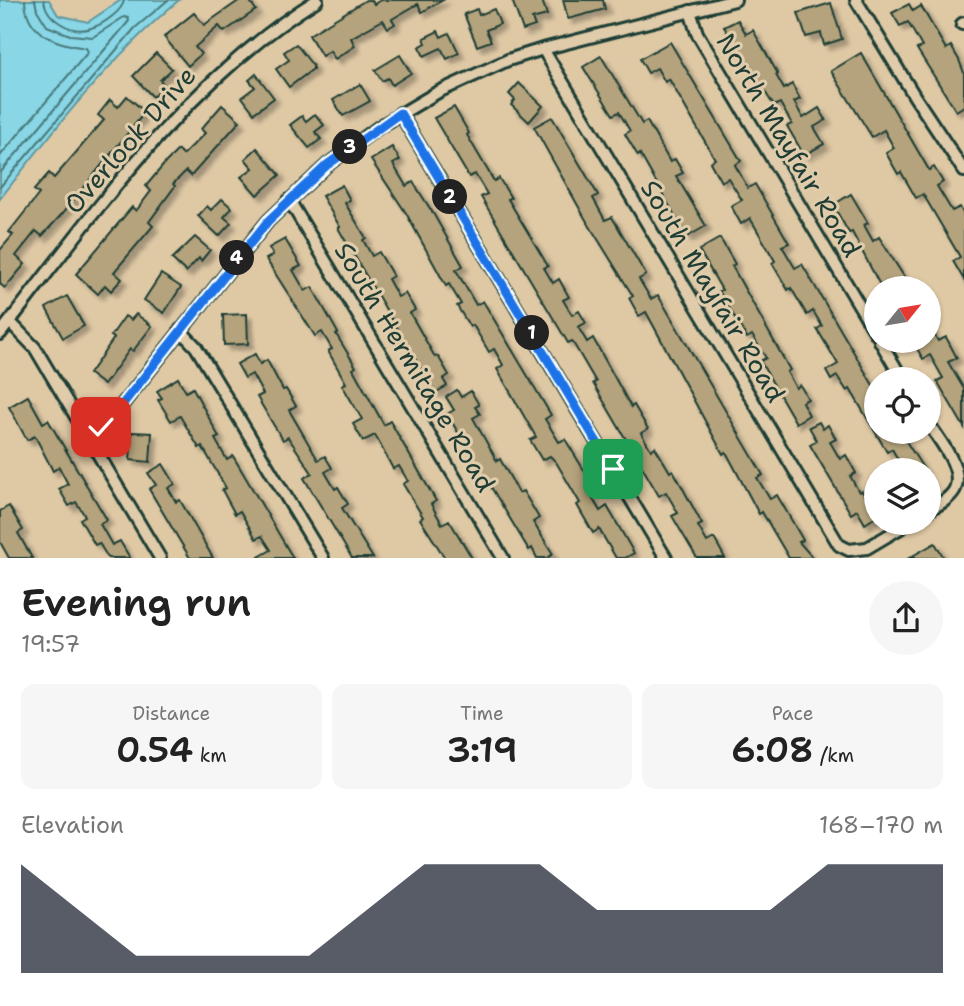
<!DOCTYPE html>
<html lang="en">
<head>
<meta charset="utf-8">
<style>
  body { margin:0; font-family:"Shantell Sans",sans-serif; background:#f6f6f6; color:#222; height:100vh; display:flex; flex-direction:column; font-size:26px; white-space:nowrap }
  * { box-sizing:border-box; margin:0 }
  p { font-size:23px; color:#767676 }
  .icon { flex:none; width:38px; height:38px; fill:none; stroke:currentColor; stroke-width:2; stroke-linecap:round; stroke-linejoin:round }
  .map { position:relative; height:558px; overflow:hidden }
  .details { display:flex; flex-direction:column; background:#fff; flex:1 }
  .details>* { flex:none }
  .needle { width:46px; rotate:60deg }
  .fabs { position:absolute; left:864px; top:276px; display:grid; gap:14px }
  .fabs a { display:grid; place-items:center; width:77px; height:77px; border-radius:50%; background:#fff; box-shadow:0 2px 5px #0004; font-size:35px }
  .pin { position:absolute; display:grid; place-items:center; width:60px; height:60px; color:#fff; margin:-30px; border-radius:14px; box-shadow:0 4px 10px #0006 }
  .km { position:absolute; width:35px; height:35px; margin:-18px; border-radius:50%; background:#222; color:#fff; font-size:19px; line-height:35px; text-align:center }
  .round { display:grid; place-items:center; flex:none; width:74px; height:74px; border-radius:37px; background:#f6f6f6 }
  .head { display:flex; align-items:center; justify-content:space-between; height:119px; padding:0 21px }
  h1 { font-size:38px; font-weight:600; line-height:52px }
  .metrics { display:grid; grid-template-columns:repeat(3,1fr); gap:10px; height:119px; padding:7px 21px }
  .metrics div { display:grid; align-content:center; border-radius:14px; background:#f6f6f6; text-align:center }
  .metrics b { font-size:35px; font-weight:600 }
  .metrics small { font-size:19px; font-weight:400 }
  .metrics p { font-size:19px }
  .chart { height:196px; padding:14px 21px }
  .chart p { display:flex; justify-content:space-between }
  .chart svg { width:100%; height:126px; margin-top:7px; fill:#111827; opacity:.7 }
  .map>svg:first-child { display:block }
  .water { fill:#88d6e6; stroke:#5e999f; stroke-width:2 }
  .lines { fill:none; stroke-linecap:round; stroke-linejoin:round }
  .shore { stroke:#497a7b; stroke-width:2 }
  .building { fill:#b4a37b; stroke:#1f3d34; stroke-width:2; filter:url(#shadow) }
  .minor-casing { stroke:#1f3d34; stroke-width:16 }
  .minor { stroke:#e0ccab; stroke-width:10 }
  .route-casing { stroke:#fff; stroke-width:14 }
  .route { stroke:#1a73e8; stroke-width:9 }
  .labels { text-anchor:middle; stroke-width:6; stroke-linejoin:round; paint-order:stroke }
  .street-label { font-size:26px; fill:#1f3d34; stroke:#e0ccab }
</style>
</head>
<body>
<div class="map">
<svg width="964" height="558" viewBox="0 0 964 558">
  <defs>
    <filter id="shadow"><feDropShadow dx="5" dy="5" stdDeviation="2" flood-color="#0004"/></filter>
  </defs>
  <rect width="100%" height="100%" fill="#dfc9a5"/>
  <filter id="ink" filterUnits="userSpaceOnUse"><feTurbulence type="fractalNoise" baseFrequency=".0143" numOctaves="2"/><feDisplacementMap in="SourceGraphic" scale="14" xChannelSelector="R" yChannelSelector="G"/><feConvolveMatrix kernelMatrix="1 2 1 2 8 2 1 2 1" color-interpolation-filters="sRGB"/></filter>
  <g filter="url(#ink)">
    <!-- water -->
    <path class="water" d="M0,0H49L58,15L88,22L121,0H179C111,57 54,129 0,199Z"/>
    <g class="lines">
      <!-- shore -->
      <g class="shore">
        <path d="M44,0C46,19 72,35 91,28C102,25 123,11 124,0"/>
        <path d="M0,156L88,52L86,48C57,44 26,35 25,0"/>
        <polyline points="0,173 129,21 128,18 124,17 93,37 70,35 47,26 37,10 35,0"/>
        <polyline points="0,187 135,28 168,0"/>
      </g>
    </g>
    <!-- building -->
    <g class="building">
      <polygon points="240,0 249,0 256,10 224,32 219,26 195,47 201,54 188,66 164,37 194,13 204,25"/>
      <polygon points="366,0 372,0 374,4 381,0 443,0 422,12 418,4 392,19 395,24 388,28 383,20 351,38 355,46 335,59 330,51 322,56 309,35"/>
      <polygon points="512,0 542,0 547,15 532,19 535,26 523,30"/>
      <polygon points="563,0 603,0 605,9 568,19"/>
      <polygon points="831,3 842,39 824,45 821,33 806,37 798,13"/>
      <polygon points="909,4 913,11 921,6 946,49 951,46 959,60 964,73 964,106 956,111 917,49 922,47 908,22 900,26 892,13"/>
      <polygon points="477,9 479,15 494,9 500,24 486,30 491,41 477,46 464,14"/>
      <polygon points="738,20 746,34 753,30 778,74 776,75 784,89 792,84 800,99 794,102 803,118 819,108 826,120 814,127 824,144 804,155 787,126 792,124 780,103 774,106 724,27"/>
      <polygon points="438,31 441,37 449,33 459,53 447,59 441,48 424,56 419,47 426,43 424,38"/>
      <polygon points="670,42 741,161 735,165 748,188 755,184 789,243 782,246 795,268 802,264 877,392 877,432 900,432 925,471 892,471 901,465 892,449 887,452 850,389 847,391 837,376 831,380 826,371 838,364 817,329 822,326 813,311 807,315 791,288 788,290 772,263 775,261 750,218 741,224 731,206 742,200 728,178 721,182 710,162 715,159 669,79 665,82 657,68 648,73 640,59"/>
      <polygon points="296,44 313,66 313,69 289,87 276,69 289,60 284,52"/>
      <polygon points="156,53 172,69 160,80 165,86 153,97 133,76"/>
      <polygon points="861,53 929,170 934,167 943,182 937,186 952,211 960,207 964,215 964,280 953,261 960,257 923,194 916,198 901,172 898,174 886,153 894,148 884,130 872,137 831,71"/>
      <polygon points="400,55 411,73 392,85 388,78 382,81 375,70"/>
      <polygon points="601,56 642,124 647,121 670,162 675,159 683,173 676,176 706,226 687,237 640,154 638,156 625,134 630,131 619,112 613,115 583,67"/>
      <polygon points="256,74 274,98 254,113 242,97 255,87 249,80"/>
      <polygon points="519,83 543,106 529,122 511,105 515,100 509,94"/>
      <polygon points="360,84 370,101 343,116 333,100"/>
      <polygon points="127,96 145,112 62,214 42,236 36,231 16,256 25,264 5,288 0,284 0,250 13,235 9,232 39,194 34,190 49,173 54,178 104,120 98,115 110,100 118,107"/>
      <polygon points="222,105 240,121 191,176 186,171 173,184 175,186 149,222 153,226 114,272 122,279 111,291 105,285 98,294 76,274 132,207 136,211 151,191 146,186 166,162 178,150 183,155 205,133 201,129"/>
      <polygon points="454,107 469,133 467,135 494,181 499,178 511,198 508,199 548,266 544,268 553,283 559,279 569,297 563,300 572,315 579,311 586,323 578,327 587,342 593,338 631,407 634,405 648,429 641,433 651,450 655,447 670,472 673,470 702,524 698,526 707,542 714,538 725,558 697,558 672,516 678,513 666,492 659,496 593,383 596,382 572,341 568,343 481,197 487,194 475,174 469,177 434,118"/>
      <polygon points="315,114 324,125 315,132 321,139 309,148 290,125 302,116 306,121"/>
      <polygon points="552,117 598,195 593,198 605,220 612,217 646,275 639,279 651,299 658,295 763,475 757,478 770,499 777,495 803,540 799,542 813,558 789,558 762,512 759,514 726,452 723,454 646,312 639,316 629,298 633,296 586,220 534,127"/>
      <polygon points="392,147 400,160 393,164 406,186 413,182 433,213 463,266 456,270 476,305 483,301 551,415 545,419 559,442 565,439 593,485 587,489 600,511 607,506 634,553 625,558 616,558 599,529 593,533 577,505 580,503 556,462 550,456 542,460 530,440 536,437 497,369 503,365 494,349 489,352 473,325 470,327 457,306 461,304 449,284 446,286 406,213 371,160"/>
      <polygon points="257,148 280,175 257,195 241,177 253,168 245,159"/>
      <polygon points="342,185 350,200 345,203 366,238 363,240 372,256 379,252 393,276 388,279 398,297 405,293 415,310 410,313 435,357 438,356 449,375 443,379 447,386 435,393 338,228 340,227 322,196"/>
      <polygon points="851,194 868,223 864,225 873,241 879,237 910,286 905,289 882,289 852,232 849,233 833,205"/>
      <polygon points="222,199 232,208 224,217 231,223 219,236 198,216 207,206 211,210"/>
      <polygon points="195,237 210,250 201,261 199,258 186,272 172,259"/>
      <polygon points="720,238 735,264 732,266 790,370 787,372 796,388 800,385 808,399 802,402 809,415 796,423 760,361 766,358 752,335 747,338 719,291 722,290 699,250"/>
      <polygon points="285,239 301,266 293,270 305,291 312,287 338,333 336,334 356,367 353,369 384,425 390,421 436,501 431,504 442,524 449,520 472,558 445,558 420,519 423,517 403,484 408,481 399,466 393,469 375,435 363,441 353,424 362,419 342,385 346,383 328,351 332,349 322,332 315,336 266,259 273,255 269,248"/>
      <polygon points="161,274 181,287 164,313 144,300"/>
      <polygon points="67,296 84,326 63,338 46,308"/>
      <polygon points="136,314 152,326 133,351 130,349 104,385 89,374 114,338 111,336 125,316 131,320"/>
      <polygon points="247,314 248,344 224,345 223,315"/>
      <polygon points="929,326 938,341 946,337 957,358 948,362 964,389 964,427 937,381 943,378 930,355 923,359 915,345 922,341 929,341"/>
      <polygon points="255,354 260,364 267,360 283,390 286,389 296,406 289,410 318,460 325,456 332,468 325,472 335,489 338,487 348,504 342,508 373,558 352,558 304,478 312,473 288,437 283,440 273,424 257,397 263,394 252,374 245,378 237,364"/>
      <polygon points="178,378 186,392 193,388 219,437 215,439 227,460 233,456 293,558 257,558 271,550 262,536 256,539 240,511 235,514 222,490 226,488 202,446 199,448 180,416 171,421 158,400 162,398 157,391"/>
      <polygon points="457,390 461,397 471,391 479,405 475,407 480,414 473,418 497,461 500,459 519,493 523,491 539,518 533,522 553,554 547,558 537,558 532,548 529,550 447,414 454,410 446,397"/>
      <polygon points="28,396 43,423 48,420 107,520 100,524 112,545 120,541 130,558 108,558 99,543 95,545 80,519 85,516 76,502 69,506 59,489 68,484 59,467 53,471 35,436 27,440 9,407"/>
      <polygon points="819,422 823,429 828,425 836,439 830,442 840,459 846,455 856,473 850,476 859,492 862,491 877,516 865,524 857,510 851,514 810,445 817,441 809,427"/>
      <polygon points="132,432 152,433 150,462 130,460"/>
      <polygon points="163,464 175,484 168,488 176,502 180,500 213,558 190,558 149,489 156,485 148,473"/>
      <polygon points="9,506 23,530 18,533 32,558 9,558 0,542 0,511"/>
      <polygon points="935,543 944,558 909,558"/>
    </g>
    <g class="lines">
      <!-- minor casing -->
      <g class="minor-casing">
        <g id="minor">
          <polyline points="856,0 915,97 964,171"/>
          <polyline points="690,11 697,33 877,335"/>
          <polyline points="962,24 964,23"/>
          <polyline points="543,49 839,545 849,550 867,548 909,523"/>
          <polyline points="400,113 666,558"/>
          <polyline points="289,200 503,558"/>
          <polyline points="10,322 35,348 160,558"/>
          <polyline points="180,330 196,347 323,558"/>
          <path d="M0,334C96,211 183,84 317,0"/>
          <polyline points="880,341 903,380"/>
          <path d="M929,424C939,440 964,469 955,489C950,499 938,505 929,510"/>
          <polyline points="86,436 110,420 268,221 327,165 379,127 438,92 508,60 543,49 735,0"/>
        </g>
      </g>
      <!-- minor -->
      <use href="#minor" class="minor"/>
    </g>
  </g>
  <g class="lines" filter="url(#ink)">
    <!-- route casing -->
    <g class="route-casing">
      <polyline id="route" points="101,427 110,420 268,221 327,165 400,113 613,469"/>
    </g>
    <!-- route -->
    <use href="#route" class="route"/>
  </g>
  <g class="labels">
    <!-- street labels -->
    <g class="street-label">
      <text transform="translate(130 140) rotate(-49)" y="9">Overlook Drive</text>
      <text transform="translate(789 145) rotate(59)" y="9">North Mayfair Road</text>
      <text transform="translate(713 291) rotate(59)" y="9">South Mayfair Road</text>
      <text transform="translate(415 367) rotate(59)" y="9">South Hermitage Road</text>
    </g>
  </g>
</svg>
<div class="fabs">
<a><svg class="needle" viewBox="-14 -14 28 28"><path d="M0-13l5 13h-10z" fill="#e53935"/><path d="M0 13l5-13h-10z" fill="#767676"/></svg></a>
<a><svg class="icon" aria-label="locate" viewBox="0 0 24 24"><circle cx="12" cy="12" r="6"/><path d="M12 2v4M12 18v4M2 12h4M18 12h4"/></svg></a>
<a><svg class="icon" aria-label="layers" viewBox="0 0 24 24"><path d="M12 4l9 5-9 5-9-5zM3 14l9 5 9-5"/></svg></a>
</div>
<div class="pin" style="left:613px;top:469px;background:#1e9e55"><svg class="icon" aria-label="arrive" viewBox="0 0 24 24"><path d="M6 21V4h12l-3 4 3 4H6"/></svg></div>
<div class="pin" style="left:101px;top:427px;background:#d93025"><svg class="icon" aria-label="check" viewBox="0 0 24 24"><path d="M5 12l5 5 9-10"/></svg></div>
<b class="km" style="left:532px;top:333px">1</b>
<b class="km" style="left:450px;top:197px">2</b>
<b class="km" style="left:350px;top:147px">3</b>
<b class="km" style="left:237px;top:258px">4</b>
</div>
<section class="details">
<div class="head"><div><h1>Evening run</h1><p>19:57</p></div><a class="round"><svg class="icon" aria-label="share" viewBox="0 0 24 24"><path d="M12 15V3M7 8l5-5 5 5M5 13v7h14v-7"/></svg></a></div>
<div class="metrics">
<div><p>Distance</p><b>0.54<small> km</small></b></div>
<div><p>Time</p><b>3:19</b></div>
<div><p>Pace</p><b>6:08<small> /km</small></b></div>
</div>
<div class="chart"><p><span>Elevation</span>168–170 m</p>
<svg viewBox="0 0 160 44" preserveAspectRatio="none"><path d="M0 44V6L10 22L20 38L30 38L40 38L50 38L60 22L70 6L80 6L90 6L100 22L110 22L120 22L130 22L140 6L150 6L160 6V44z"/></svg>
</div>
</section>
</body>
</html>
